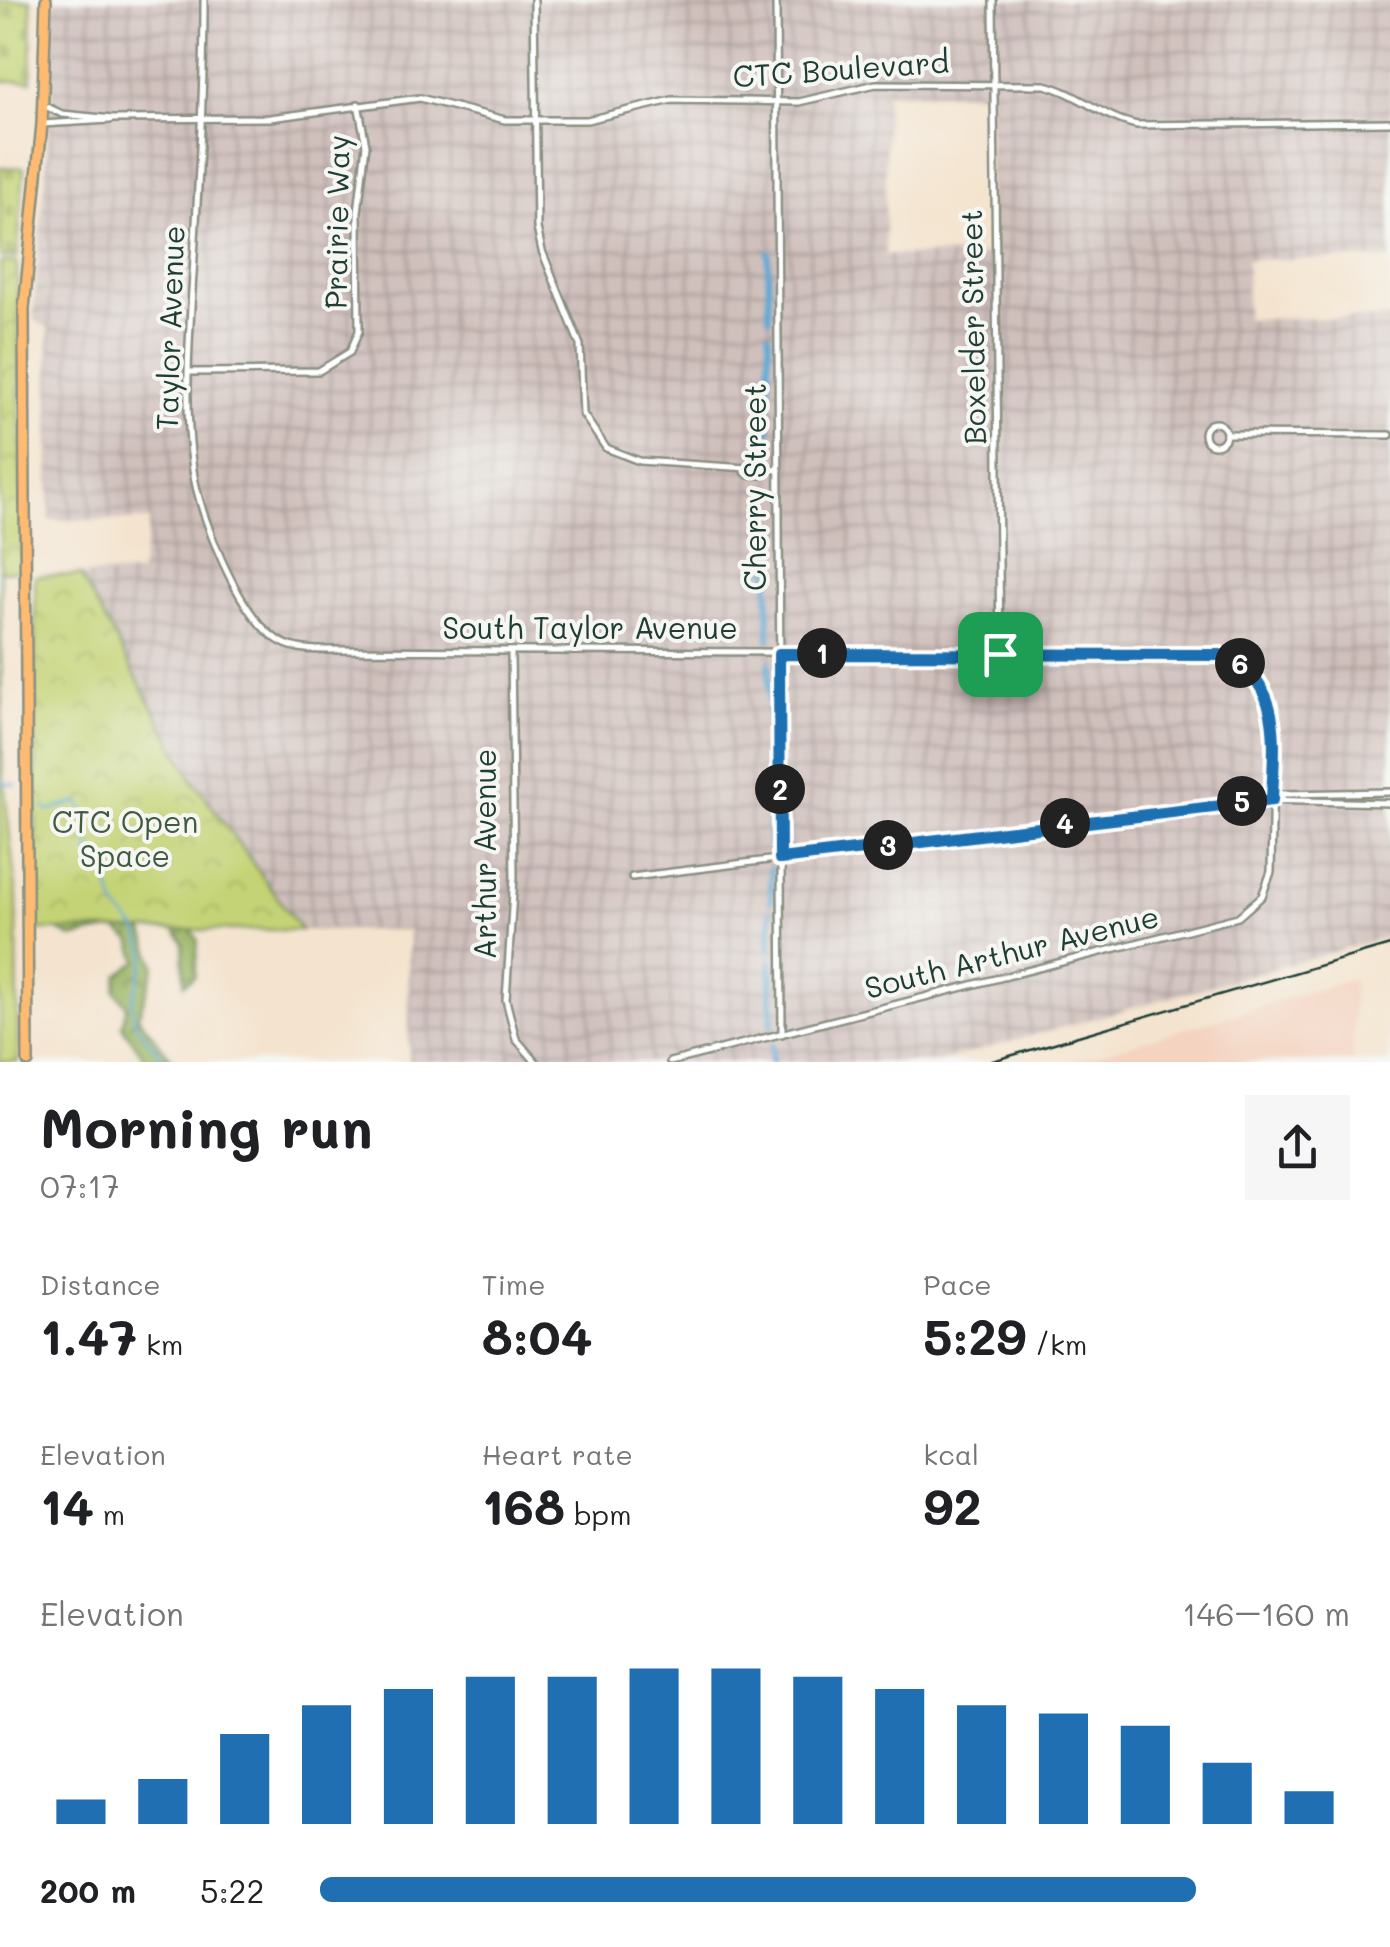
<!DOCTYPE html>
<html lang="en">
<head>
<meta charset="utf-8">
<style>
  body { margin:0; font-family:Mali,sans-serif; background:#f6f6f6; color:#202124; height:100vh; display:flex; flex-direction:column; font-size:38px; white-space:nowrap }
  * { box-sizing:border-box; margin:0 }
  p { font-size:32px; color:#757577 }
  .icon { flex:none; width:55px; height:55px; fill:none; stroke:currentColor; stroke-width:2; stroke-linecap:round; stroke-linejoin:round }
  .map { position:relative; height:1062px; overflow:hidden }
  .sheet { display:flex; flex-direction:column; background:#fff; flex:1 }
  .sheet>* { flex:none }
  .pin { position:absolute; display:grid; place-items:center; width:85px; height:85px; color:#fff; margin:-42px; border-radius:20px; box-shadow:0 5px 15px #0006 }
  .km { position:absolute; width:50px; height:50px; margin:-25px; border-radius:50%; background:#222; color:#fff; font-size:28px; line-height:50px; text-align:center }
  .round { display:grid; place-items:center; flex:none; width:105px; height:105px; border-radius:0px; background:#f6f6f6 }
  .head { display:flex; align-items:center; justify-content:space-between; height:170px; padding:0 40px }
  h1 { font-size:55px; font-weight:700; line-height:75px }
  .metrics { display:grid; grid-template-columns:repeat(3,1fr); gap:15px; height:170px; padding:10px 40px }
  .metrics div { display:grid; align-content:center }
  .metrics b { font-size:50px; font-weight:700 }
  .metrics small { font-size:28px; font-weight:400 }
  .metrics p { font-size:28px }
  .chart { height:280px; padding:20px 40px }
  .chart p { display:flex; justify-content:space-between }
  .chart svg { width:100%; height:180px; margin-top:10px; stroke:#1f6fb2; stroke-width:6 }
  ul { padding:0 40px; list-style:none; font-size:32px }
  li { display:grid; grid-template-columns:160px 120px 1fr; align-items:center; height:75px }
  li i { height:25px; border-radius:12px; background:#1f6fb2 }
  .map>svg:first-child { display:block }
  .built { fill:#f4d3c0 }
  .industrial { fill:url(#industrial-grid); fill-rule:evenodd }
  .green { fill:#c4d375; stroke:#728854; stroke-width:2.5 }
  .forest { fill:url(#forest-crowns); stroke:#5d794d; stroke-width:2.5 }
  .cemetery { fill:url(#cemetery-stones); stroke:#728854; stroke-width:2.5 }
  .park { fill:url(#park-crowns); stroke:#728854; stroke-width:2.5 }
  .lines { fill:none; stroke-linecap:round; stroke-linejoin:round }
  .stream { stroke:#59a9d3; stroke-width:2.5 }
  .canal { stroke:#59a9d3; stroke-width:6 }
  .minor-casing { stroke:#8a9082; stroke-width:10 }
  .primary-casing { stroke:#8a9082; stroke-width:14 }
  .minor { stroke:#fff; stroke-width:5 }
  .primary { stroke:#febb71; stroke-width:9 }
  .rail { stroke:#1f3d34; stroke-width:2.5 }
  .route-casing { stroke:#fff; stroke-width:20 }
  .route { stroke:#1f6fb2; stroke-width:12 }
  .labels { text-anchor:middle; stroke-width:8; stroke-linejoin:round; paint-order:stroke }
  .street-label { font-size:30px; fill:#1f3d34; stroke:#f6f6f2 }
  .park-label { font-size:30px; fill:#405b41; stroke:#f6f6f2 }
</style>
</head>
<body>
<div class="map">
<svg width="1390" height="1062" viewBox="0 0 1390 1062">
  <defs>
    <pattern id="industrial-grid" width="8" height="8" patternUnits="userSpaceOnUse" patternTransform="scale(2.5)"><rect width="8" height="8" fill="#d0c0bc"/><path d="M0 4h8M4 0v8" fill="none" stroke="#a89d9a"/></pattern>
    <pattern id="forest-crowns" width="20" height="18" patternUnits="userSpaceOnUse" patternTransform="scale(2.5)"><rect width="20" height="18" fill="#9bb566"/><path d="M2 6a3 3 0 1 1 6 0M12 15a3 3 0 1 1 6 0" fill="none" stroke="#7e9455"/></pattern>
    <pattern id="cemetery-stones" width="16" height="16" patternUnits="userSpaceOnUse" patternTransform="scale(2.5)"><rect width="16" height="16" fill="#c4d375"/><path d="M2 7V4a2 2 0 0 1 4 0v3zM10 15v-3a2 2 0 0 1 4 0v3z" fill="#a8b666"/></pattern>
    <pattern id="park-crowns" width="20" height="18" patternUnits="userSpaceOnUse" patternTransform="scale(2.5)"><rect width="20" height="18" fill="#c4d375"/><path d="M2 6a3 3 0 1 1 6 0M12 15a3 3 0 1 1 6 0" fill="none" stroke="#a8b666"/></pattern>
  </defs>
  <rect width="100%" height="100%" fill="#f6f6f2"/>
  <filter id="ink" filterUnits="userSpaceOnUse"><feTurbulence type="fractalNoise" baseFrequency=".01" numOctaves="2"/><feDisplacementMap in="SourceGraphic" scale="20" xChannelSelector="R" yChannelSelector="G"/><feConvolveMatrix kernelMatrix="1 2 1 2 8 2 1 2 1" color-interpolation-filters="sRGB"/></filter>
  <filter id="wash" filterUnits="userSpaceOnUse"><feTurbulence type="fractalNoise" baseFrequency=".0048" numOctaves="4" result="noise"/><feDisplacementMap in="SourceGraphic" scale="40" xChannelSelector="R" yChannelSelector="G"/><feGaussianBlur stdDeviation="2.25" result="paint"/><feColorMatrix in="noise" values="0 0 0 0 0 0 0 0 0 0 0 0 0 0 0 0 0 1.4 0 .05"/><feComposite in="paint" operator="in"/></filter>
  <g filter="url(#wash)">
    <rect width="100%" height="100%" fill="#f4e4cf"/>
    <!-- built -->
    <polygon class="built" points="1353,979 1353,1062 1071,1062"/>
    <!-- industrial -->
    <path class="industrial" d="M54,0H1390V259H1247L1246,319L1390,318V936L937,1062H409V930H301L193,780L80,575L140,573L150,520H50L49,329L33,319L52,98ZM886,92L990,93L989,255H885Z"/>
    <!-- green -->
    <polygon class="green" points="0,571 3,775 17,898 18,1062 0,1062"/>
    <!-- forest -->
    <polygon class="forest" points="152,868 198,940 195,976 184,984 183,942 161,909 143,929 155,966 138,1017 174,1062 147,1062 122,1026 127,1006 115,991 118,975 138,961 131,940 115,929 71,938 52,926"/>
    <!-- cemetery -->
    <g class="cemetery">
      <polygon points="0,0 31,0 32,81 0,81"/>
      <polygon points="0,167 24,168 17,257 0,257"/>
    </g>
    <!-- park -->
    <g class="park">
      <polygon points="0,262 17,262 23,571 0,571"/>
      <polygon points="80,575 193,780 301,930 36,930 35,576"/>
    </g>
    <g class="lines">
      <!-- stream -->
      <g class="stream">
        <polyline points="0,782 16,785"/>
        <polyline points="44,807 48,811 78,802 87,814 90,855 107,877 115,906 138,931 146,955 132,1002 135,1023 166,1062"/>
      </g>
      <!-- canal -->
      <g class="canal">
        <polyline points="768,252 769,318"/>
        <polyline points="769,439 769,334"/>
        <polyline points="768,503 769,638"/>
        <polyline points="769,663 770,738"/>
        <polyline points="770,756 770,788"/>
        <polyline points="770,803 770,844"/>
        <polyline points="771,869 771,901"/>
        <polyline points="770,949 771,913"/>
        <polyline points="771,962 772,1025"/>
        <polyline points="772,1046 772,1062"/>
      </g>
    </g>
  </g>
  <g filter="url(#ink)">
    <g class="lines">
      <!-- minor casing -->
      <g class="minor-casing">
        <g id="minor">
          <path d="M204,0C204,86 199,172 194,258C190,327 183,401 193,470C199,515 237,611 275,638C290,649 307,650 325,650L1211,654C1248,658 1267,686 1274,720L1271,872L1262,896L1238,917L670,1062"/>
          <polyline points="534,0 537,228 542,251 580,345 583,414 606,448 639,461 779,470"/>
          <polyline points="776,0 782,1034"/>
          <polyline points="993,0 1000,654"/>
          <path d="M43,105L62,114L113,119L270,118L420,98L505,120H587L672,100L799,102L876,84L1045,85C1078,93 1103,118 1137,125L1390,122"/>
          <polyline points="42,124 110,120"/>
          <polyline points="189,372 319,371 350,352 359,331 358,212 366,145 358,104"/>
          <circle cx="1215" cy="434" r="11"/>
          <polyline points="1226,434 1390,435"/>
          <polyline points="744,471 748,475 762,475 767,470"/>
          <polyline points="511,652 514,877 506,1000 516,1039 536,1062"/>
          <polyline points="1279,799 1283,794 1390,792"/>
          <polyline points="632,877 1255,800 1390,803"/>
        </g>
      </g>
      <!-- primary casing -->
      <g class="primary-casing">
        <polyline id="primary" points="28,1062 24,309 42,124 46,0"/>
      </g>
      <!-- minor -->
      <use href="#minor" class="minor"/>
      <!-- primary -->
      <use href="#primary" class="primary"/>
      <!-- rail -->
      <polyline class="rail" points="989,1062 1390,945"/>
    </g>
  </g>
  <g class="lines" filter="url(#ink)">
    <!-- route casing -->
    <g class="route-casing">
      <path id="route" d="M779,654L1220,655C1285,679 1274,742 1272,800L780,859Z"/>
    </g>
    <!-- route -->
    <use href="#route" class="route"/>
  </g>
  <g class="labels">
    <!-- street labels -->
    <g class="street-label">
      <text transform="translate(841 70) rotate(-4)" y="10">CTC Boulevard</text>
      <text transform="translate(338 222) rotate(-89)" y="10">Prairie Way</text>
      <text transform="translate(974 327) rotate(-91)" y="10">Boxelder Street</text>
      <text transform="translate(171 328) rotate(-88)" y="10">Taylor Avenue</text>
      <text transform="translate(756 487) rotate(-90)" y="10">Cherry Street</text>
      <text x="590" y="639">South Taylor Avenue</text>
      <text transform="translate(486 854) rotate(-90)" y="10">Arthur Avenue</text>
      <text transform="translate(1012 953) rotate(-14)" y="10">South Arthur Avenue</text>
    </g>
    <!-- park labels -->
    <g class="park-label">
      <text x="125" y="833">CTC Open<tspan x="125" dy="34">Space</tspan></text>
    </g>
  </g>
</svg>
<div class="pin" style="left:1000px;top:654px;background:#1e9e55"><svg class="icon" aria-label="arrive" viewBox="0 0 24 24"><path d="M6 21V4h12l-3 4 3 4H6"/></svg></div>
<b class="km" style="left:822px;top:653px">1</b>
<b class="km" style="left:780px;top:789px">2</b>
<b class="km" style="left:888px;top:845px">3</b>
<b class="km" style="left:1065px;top:823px">4</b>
<b class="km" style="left:1242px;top:801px">5</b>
<b class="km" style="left:1240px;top:663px">6</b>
</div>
<section class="sheet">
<div class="head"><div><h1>Morning run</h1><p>07:17</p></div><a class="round"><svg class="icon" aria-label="share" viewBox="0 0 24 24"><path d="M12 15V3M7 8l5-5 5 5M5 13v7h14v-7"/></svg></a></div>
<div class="metrics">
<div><p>Distance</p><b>1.47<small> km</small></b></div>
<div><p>Time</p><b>8:04</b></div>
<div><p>Pace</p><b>5:29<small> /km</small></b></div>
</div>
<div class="metrics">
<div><p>Elevation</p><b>14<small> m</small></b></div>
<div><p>Heart rate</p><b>168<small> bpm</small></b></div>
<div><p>kcal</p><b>92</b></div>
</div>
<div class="chart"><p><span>Elevation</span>146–160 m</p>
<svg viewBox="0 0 160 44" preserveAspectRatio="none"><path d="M5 44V38M15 44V33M25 44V22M35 44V15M45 44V11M55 44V8M65 44V8M75 44V6M85 44V6M95 44V8M105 44V11M115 44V15M125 44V17M135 44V20M145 44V29M155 44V36"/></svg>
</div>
<ul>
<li><b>200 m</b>5:22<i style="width:85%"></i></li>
</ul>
</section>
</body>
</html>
